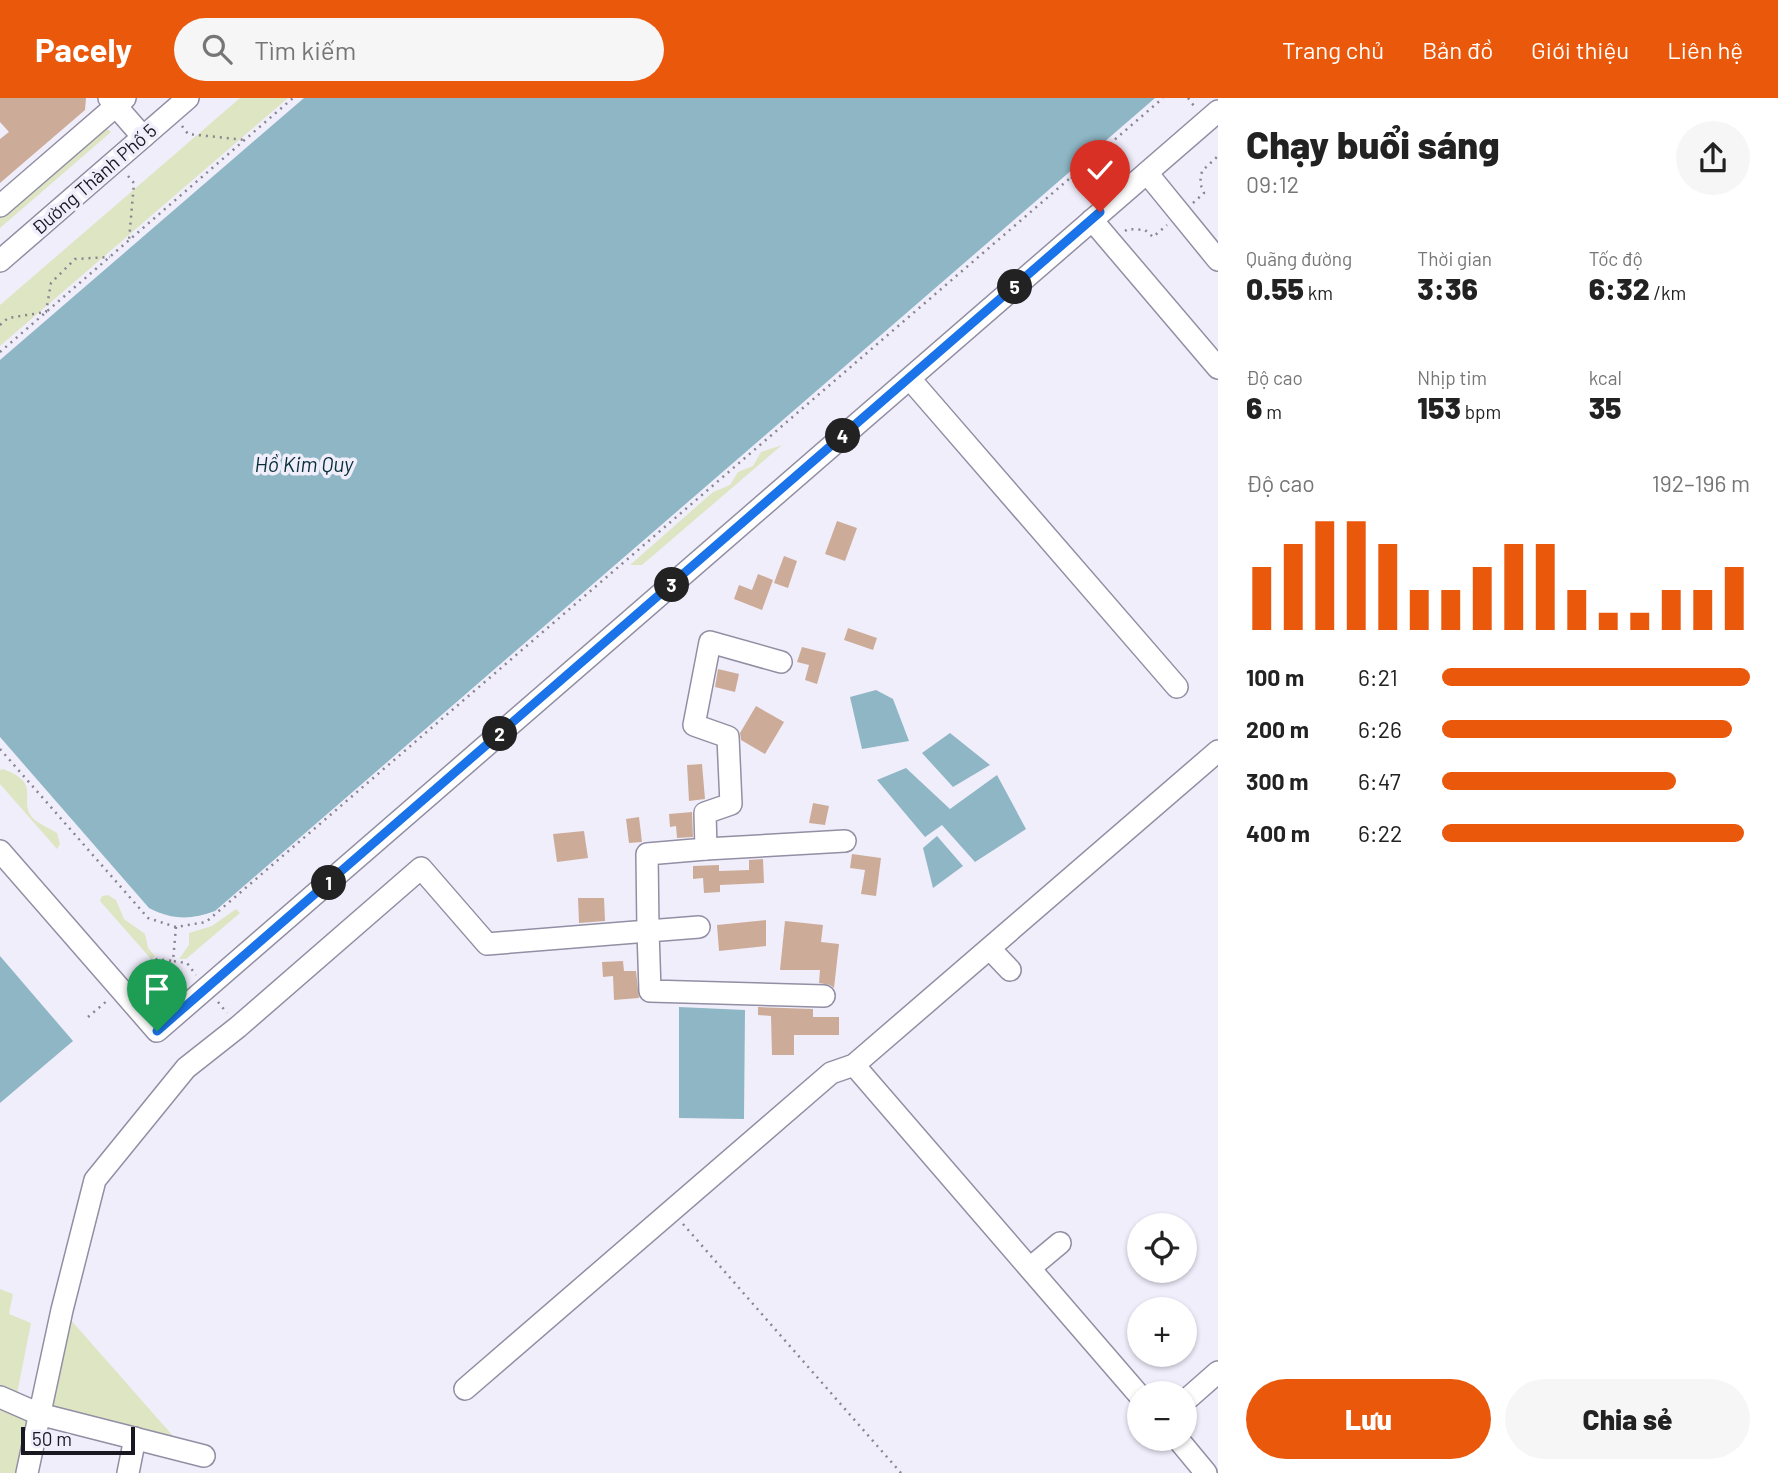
<!DOCTYPE html>
<html lang="vi">
<head>
<meta charset="utf-8">
<style>
  body { margin:0; font-family:Barlow,sans-serif; background:#f6f6f6; color:#222; height:100vh; display:flex; flex-direction:column; font-size:26px; white-space:nowrap }
  * { box-sizing:border-box; margin:0 }
  p { font-size:23px; color:#767676 }
  .icon { flex:none; width:38px; height:38px; fill:none; stroke:currentColor; stroke-width:2; stroke-linecap:round; stroke-linejoin:round }
  .map { position:relative; flex:1; overflow:hidden }
  .drawer { display:flex; flex-direction:column; background:#fff; width:560px }
  .drawer>* { flex:none }
  .fabs { position:absolute; left:1127px; top:1115px; display:grid; gap:14px }
  .fabs a { display:grid; place-items:center; width:70px; height:70px; border-radius:50%; background:#fff; box-shadow:0 2px 5px #0004; font-size:35px }
  .scale { position:absolute; left:21px; bottom:18px; width:114px; box-sizing:border-box; padding-left:7px; border:4px solid #19171f; border-top:0; font-size:19px; line-height:24px; white-space:nowrap; color:#19171f; -webkit-text-stroke:5px #f1eefc; paint-order:stroke }
  .pin { position:absolute; display:grid; place-items:center; width:60px; height:60px; color:#fff; margin:-72px -30px; border-radius:50% 50% 50% 0; rotate:-45deg; box-shadow:0 0 7px #0007 }
  .pin .icon { rotate:45deg }
  .km { position:absolute; width:35px; height:35px; margin:-18px; border-radius:50%; background:#222; color:#fff; font-size:19px; line-height:35px; text-align:center }
  .round { display:grid; place-items:center; flex:none; width:74px; height:74px; border-radius:37px; background:#f6f6f6 }
  .headline { display:flex; align-items:center; justify-content:space-between; height:119px; padding:0 28px }
  h1 { font-size:38px; font-weight:800; line-height:52px }
  .metrics { display:grid; grid-template-columns:repeat(3,1fr); gap:10px; height:119px; padding:7px 28px }
  .metrics div { display:grid; align-content:center }
  .metrics b { font-size:30px; font-weight:800 }
  .metrics small { font-size:19px; font-weight:400 }
  .metrics p { font-size:19px }
  .chart { height:196px; padding:14px 28px }
  .chart p { display:flex; justify-content:space-between }
  .chart svg { width:100%; height:126px; margin-top:7px; stroke:#ea580c; stroke-width:6 }
  .primary-button { display:flex; gap:14px; margin-top:auto; padding:14px 28px }
  .primary-button a { flex:1; height:80px; border-radius:42px; background:#ea580c; color:#fff; font-size:28px; font-weight:800; line-height:80px; text-align:center }
  .primary-button a+a { background:#f6f6f6; color:#222 }
  ul { padding:0 28px; list-style:none; font-size:23px }
  li { display:grid; grid-template-columns:112px 84px 1fr; align-items:center; height:52px }
  li i { height:18px; border-radius:9px; background:#ea580c }
  header { display:flex; align-items:center; gap:42px; box-sizing:border-box; height:98px; padding:0 35px; background:#ea580c; color:#fff }
  header strong { font-size:33px }
  nav { display:flex; gap:38px; margin-inline-start:auto; font-size:24px }
  .search { width:490px; height:63px; background:#f6f6f6; display:flex; align-items:center; gap:18px; box-sizing:border-box; padding:0 24px; border-radius:38px; color:#767676; font-size:26px }
  main { display:flex; flex:1; min-height:0 }
  .map>svg:first-child { display:block }
  .green { fill:#dee5c3 }
  .water { fill:#8eb6c4 }
  .building { fill:#ccac98 }
  .lines { fill:none; stroke-linecap:round; stroke-linejoin:round }
  .minor-casing { stroke:#928ea3; stroke-width:24 }
  .path { stroke:#888590; stroke-width:2.5; stroke-dasharray:2 5; stroke-linecap:butt }
  .minor { stroke:#fff; stroke-width:21 }
  .route-casing { stroke:#fff; stroke-width:14 }
  .route { stroke:#1a73e8; stroke-width:9 }
  .labels { text-anchor:middle; stroke-width:7; stroke-linejoin:round; paint-order:stroke }
  .street-label { font-size:19px; fill:#19171f; stroke:#f1eefc }
  .water-label { font-size:21px; font-style:italic; fill:#082f3a; stroke:#f1eefc }
</style>
</head>
<body>
<header>
<strong>Pacely</strong>
<div class="search"><svg class="icon" aria-label="search" viewBox="0 0 24 24"><circle cx="10" cy="10" r="6"/><path d="M15 15l6 6"/></svg>Tìm kiếm</div>
<nav><a>Trang chủ</a><a>Bản đồ</a><a>Giới thiệu</a><a>Liên hệ</a></nav>
</header>
<main>
<div class="map">
<svg width="1218" height="1375" viewBox="0 0 1218 1375">
  <rect width="100%" height="100%" fill="#f1eefc"/>
  <!-- green -->
  <g class="green">
    <polygon points="240,0 288,0 0,248 0,207"/>
    <polygon points="104,28 111,34 0,130 0,117"/>
    <polygon points="782,347 642,467 630,467 713,394 730,387 738,374 753,368 761,354"/>
    <path d="M3,671C44,686 17,703 33,720C38,726 50,730 57,735L60,746L57,751L0,686V672Z"/>
    <polygon points="108,797 116,802 124,821 145,836 148,850 155,858 151,861 100,803 102,798"/>
    <polygon points="236,811 240,815 186,861 179,861 189,847 189,835 212,828"/>
    <polygon points="0,1191 13,1196 9,1216 31,1225 15,1306 39,1315 62,1212 181,1347 40,1316 27,1375 0,1375"/>
  </g>
  <!-- water -->
  <g class="water">
    <path d="M304,0H1155L215,813C191,822 172,822 149,810L0,639V262Z"/>
    <polygon points="876,592 893,601 909,643 862,651 850,599"/>
    <polygon points="950,635 990,667 953,689 922,655"/>
    <polygon points="906,670 950,711 997,677 1026,731 975,764 942,727 925,739 877,682"/>
    <polygon points="937,738 963,768 933,790 923,750"/>
    <polygon points="0,858 73,943 0,1005"/>
    <polygon points="679,909 745,912 744,1021 679,1020"/>
  </g>
  <!-- building -->
  <g class="building">
    <polygon points="0,0 86,0 85,12 0,85 0,41 9,34 0,24"/>
    <polygon points="837,423 857,430 845,463 825,456"/>
    <polygon points="784,458 797,463 788,490 774,485"/>
    <polygon points="758,476 773,482 762,512 734,501 739,487 752,492"/>
    <polygon points="848,530 877,540 873,552 844,542"/>
    <polygon points="802,549 826,555 817,586 805,582 809,567 797,564"/>
    <polygon points="718,571 739,576 735,594 715,589"/>
    <polygon points="756,608 784,624 765,656 741,642 740,635"/>
    <polygon points="702,666 705,701 689,703 687,667"/>
    <polygon points="813,705 829,708 825,727 809,725"/>
    <polygon points="692,714 693,739 677,740 676,728 670,729 669,716"/>
    <polygon points="639,719 642,744 629,745 626,721"/>
    <polygon points="584,733 588,760 557,764 553,736"/>
    <polygon points="852,756 881,760 876,798 861,796 865,772 850,770"/>
    <polygon points="763,761 764,785 720,787 720,794 704,795 703,780 693,781 693,768 719,767 719,773 749,772 749,762"/>
    <polygon points="578,800 604,800 605,823 579,825"/>
    <polygon points="766,822 766,848 719,853 717,827"/>
    <polygon points="785,823 823,827 821,844 839,846 834,890 830,887 819,885 820,872 780,872"/>
    <polygon points="623,863 624,873 636,873 639,900 614,902 613,878 603,879 602,864"/>
    <polygon points="758,909 813,911 813,919 839,919 839,937 794,937 794,957 772,957 771,918 758,917"/>
  </g>
  <g class="lines">
    <!-- minor casing -->
    <g class="minor-casing">
      <g id="minor">
        <polyline points="109,0 143,39"/>
        <polyline points="1147,75 1218,162"/>
        <polyline points="0,108 125,0"/>
        <polyline points="1092,122 1218,270"/>
        <polyline points="0,163 188,0"/>
        <polyline points="910,281 1177,589"/>
        <polyline points="706,751 845,743"/>
        <polyline points="0,753 157,933 1218,13"/>
        <polyline points="699,829 648,833 650,893 824,898"/>
        <polyline points="990,851 1010,872"/>
        <polyline points="854,967 1139,1297"/>
        <polyline points="1030,1170 1060,1145"/>
        <polyline points="465,1291 831,975 854,967 1218,653"/>
        <polyline points="0,1299 39,1316 204,1358"/>
        <polyline points="1185,1303 1218,1274"/>
        <polyline points="1177,1340 1206,1375"/>
        <polyline points="27,1375 62,1212 95,1082 186,970 238,929 421,770 487,846 648,833 647,756 706,751 705,715 731,706 728,639 694,627 710,544 781,564"/>
        <polyline points="128,1375 135,1340"/>
      </g>
    </g>
    <!-- path -->
    <g class="path">
      <polyline points="1188,0 1194,8"/>
      <polyline points="182,28 188,36 245,42"/>
      <polyline points="128,78 134,85 129,142"/>
      <polyline points="1071,79 1088,101"/>
      <polyline points="1193,105 1204,95 1200,85 1202,73 1218,58"/>
      <polyline points="1125,133 1128,131 1145,132 1153,139 1167,127"/>
      <polyline points="0,227 8,220 46,214 51,185 75,161 110,159"/>
      <polyline points="0,254 293,0"/>
      <polyline points="0,651 148,820 176,829 206,824 1163,0"/>
      <polyline points="176,829 173,863 187,865 196,877"/>
      <polyline points="134,880 157,861 173,863"/>
      <polyline points="218,904 227,915"/>
      <polyline points="88,919 108,902"/>
      <polyline points="683,1126 901,1375"/>
    </g>
    <!-- minor -->
    <use href="#minor" class="minor"/>
  </g>
  <g class="lines">
    <!-- route casing -->
    <g class="route-casing">
      <polyline id="route" points="157,933 1100,114"/>
    </g>
    <!-- route -->
    <use href="#route" class="route"/>
  </g>
  <g class="labels">
    <!-- street labels -->
    <g class="street-label">
      <text transform="translate(94 81) rotate(-41)" y="7">Đường Thành Phố 5</text>
    </g>
    <!-- water labels -->
    <g class="water-label">
      <text x="304" y="374">Hồ Kim Quy</text>
    </g>
  </g>
</svg>
<div class="fabs">
<a><svg class="icon" aria-label="locate" viewBox="0 0 24 24"><circle cx="12" cy="12" r="6"/><path d="M12 2v4M12 18v4M2 12h4M18 12h4"/></svg></a>
<a>+</a>
<a>−</a>
</div>
<div class="scale">50 m</div>
<div class="pin" style="left:157px;top:933px;background:#1e9e55"><svg class="icon" aria-label="arrive" viewBox="0 0 24 24"><path d="M6 21V4h12l-3 4 3 4H6"/></svg></div>
<div class="pin" style="left:1100px;top:114px;background:#d93025"><svg class="icon" aria-label="check" viewBox="0 0 24 24"><path d="M5 12l5 5 9-10"/></svg></div>
<b class="km" style="left:329px;top:785px">1</b>
<b class="km" style="left:500px;top:636px">2</b>
<b class="km" style="left:672px;top:487px">3</b>
<b class="km" style="left:843px;top:338px">4</b>
<b class="km" style="left:1015px;top:189px">5</b>
</div>
<section class="drawer">
<div class="headline"><div><h1>Chạy buổi sáng</h1><p>09:12</p></div><a class="round"><svg class="icon" aria-label="share" viewBox="0 0 24 24"><path d="M12 15V3M7 8l5-5 5 5M5 13v7h14v-7"/></svg></a></div>
<div class="metrics">
<div><p>Quãng đường</p><b>0.55<small> km</small></b></div>
<div><p>Thời gian</p><b>3:36</b></div>
<div><p>Tốc độ</p><b>6:32<small> /km</small></b></div>
</div>
<div class="metrics">
<div><p>Độ cao</p><b>6<small> m</small></b></div>
<div><p>Nhịp tim</p><b>153<small> bpm</small></b></div>
<div><p>kcal</p><b>35</b></div>
</div>
<div class="chart"><p><span>Độ cao</span>192–196 m</p>
<svg viewBox="0 0 160 44" preserveAspectRatio="none"><path d="M5 44V22M15 44V14M25 44V6M35 44V6M45 44V14M55 44V30M65 44V30M75 44V22M85 44V14M95 44V14M105 44V30M115 44V38M125 44V38M135 44V30M145 44V30M155 44V22"/></svg>
</div>
<ul>
<li><b>100 m</b>6:21<i style="width:100%"></i></li>
<li><b>200 m</b>6:26<i style="width:94%"></i></li>
<li><b>300 m</b>6:47<i style="width:76%"></i></li>
<li><b>400 m</b>6:22<i style="width:98%"></i></li>
</ul>
<div class="primary-button"><a>Lưu</a><a>Chia sẻ</a></div>
</section>
</main>
</body>
</html>
